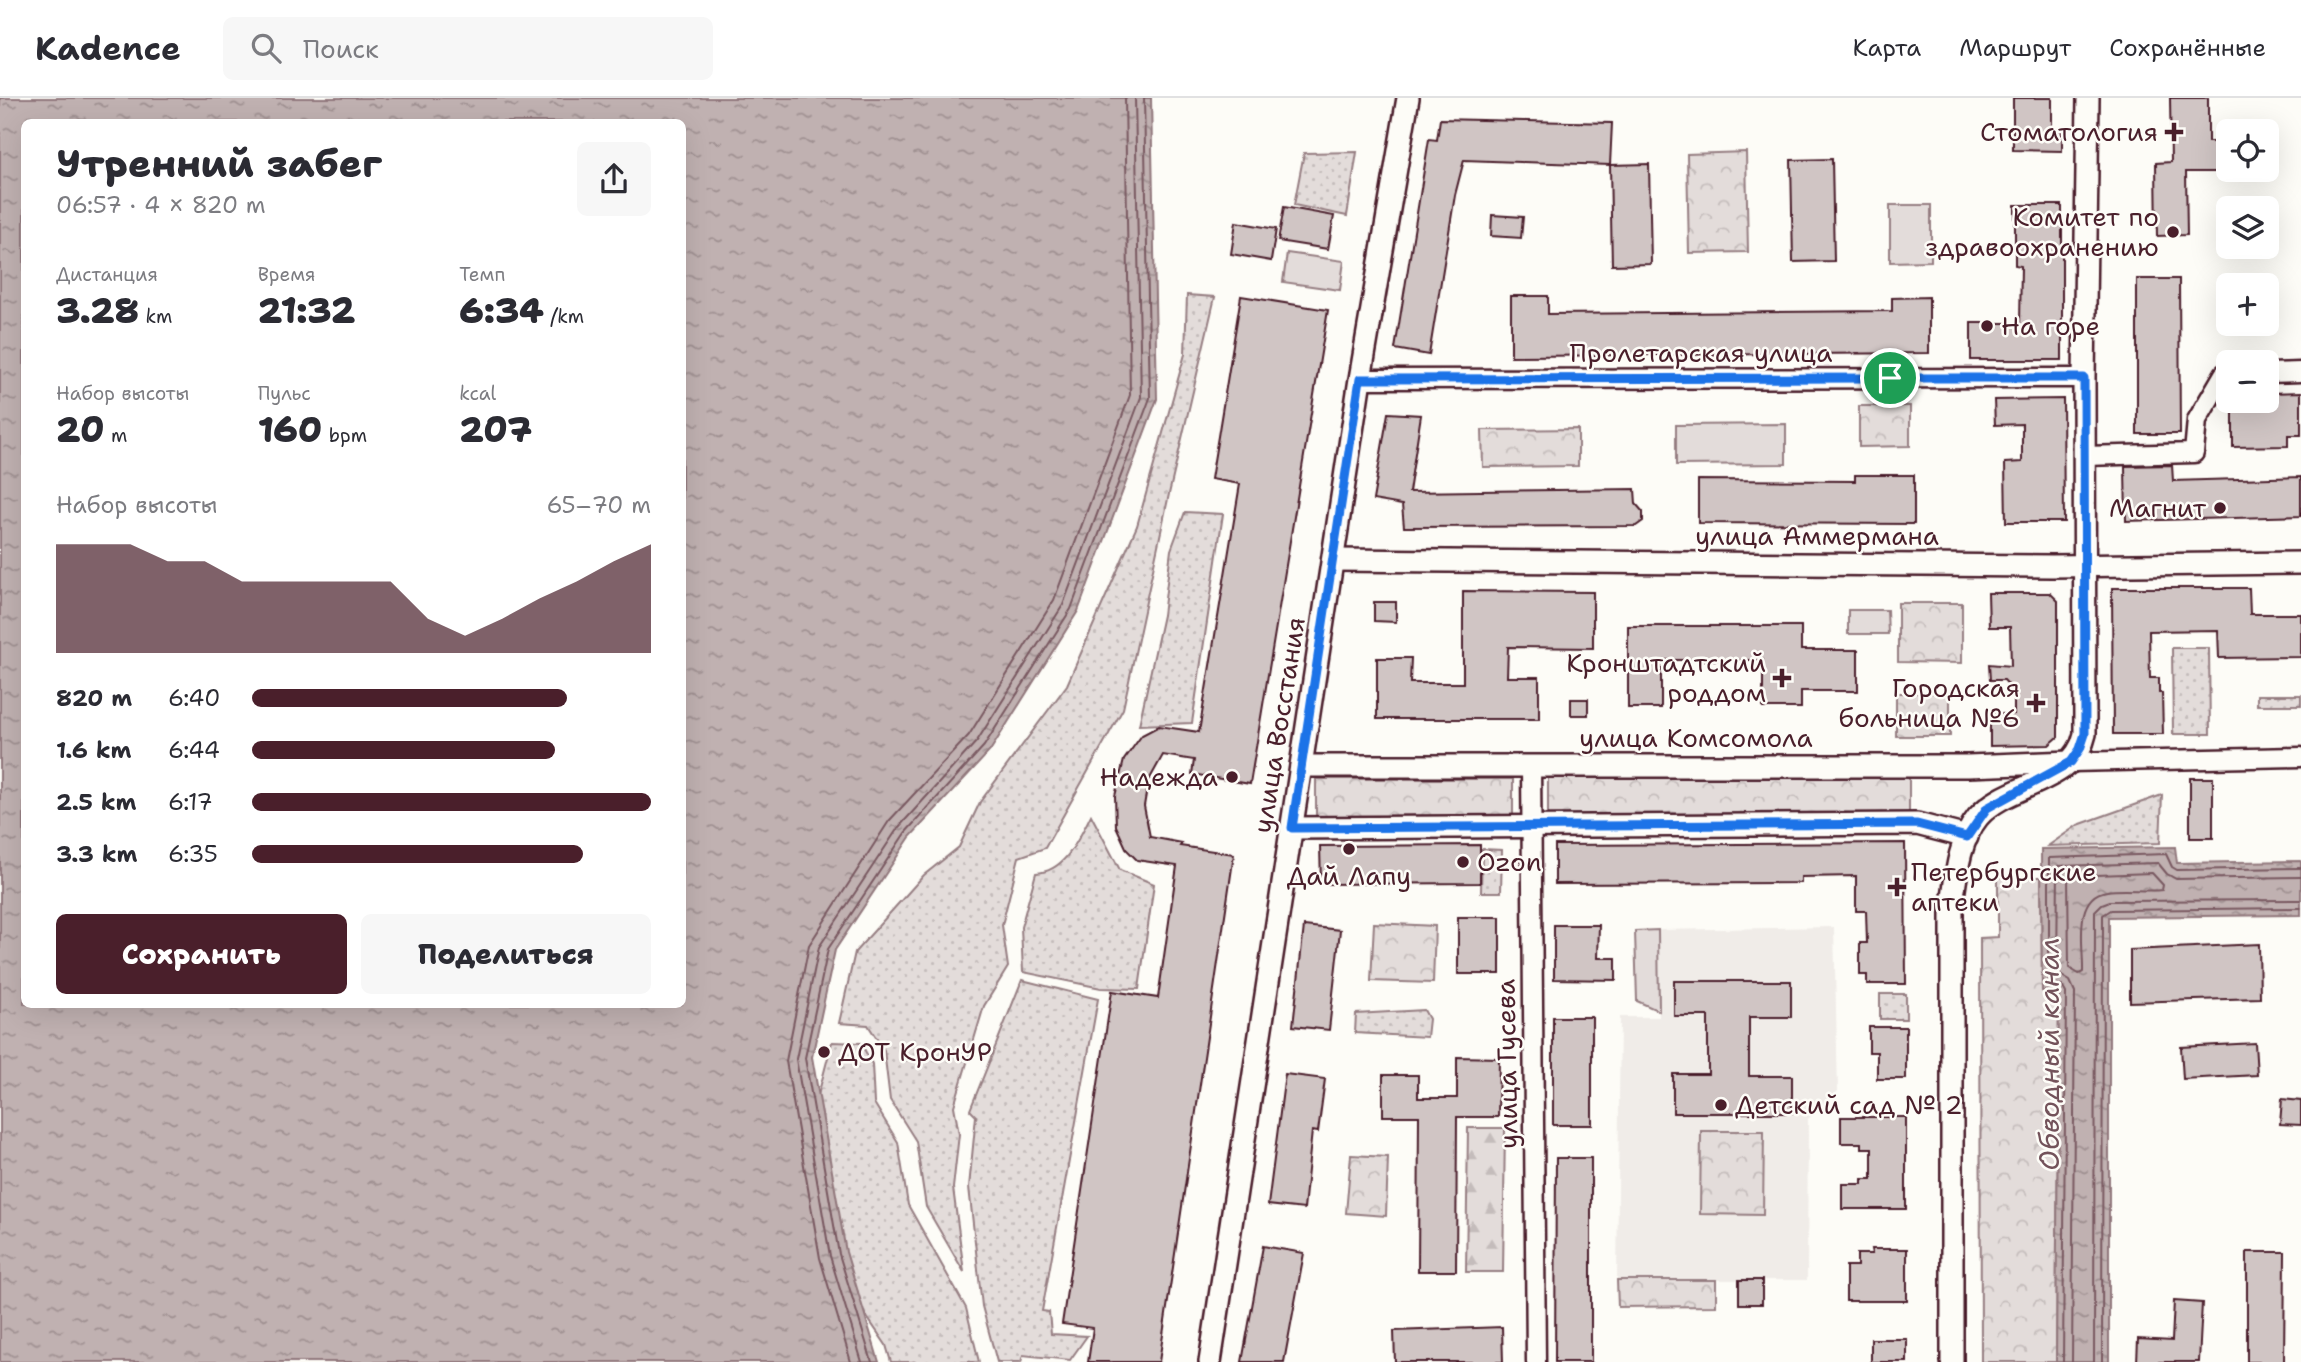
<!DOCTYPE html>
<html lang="ru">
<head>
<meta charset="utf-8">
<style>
  body { margin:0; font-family:"Shantell Sans",sans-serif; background:#f7f7f7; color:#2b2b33; height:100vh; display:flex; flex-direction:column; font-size:26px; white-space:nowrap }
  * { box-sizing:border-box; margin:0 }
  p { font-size:23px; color:#7c7c81 }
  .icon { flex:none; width:38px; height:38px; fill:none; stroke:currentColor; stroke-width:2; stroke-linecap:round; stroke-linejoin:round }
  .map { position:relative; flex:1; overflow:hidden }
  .side { position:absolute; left:21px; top:21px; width:665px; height:889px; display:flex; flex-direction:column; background:#fff; border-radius:10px; box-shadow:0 7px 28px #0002 }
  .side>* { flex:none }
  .tools { position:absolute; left:2216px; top:21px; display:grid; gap:14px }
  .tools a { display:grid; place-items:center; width:63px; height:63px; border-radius:10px; background:#fff; box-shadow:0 7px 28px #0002; font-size:35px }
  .pin { position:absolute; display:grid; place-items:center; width:60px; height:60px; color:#fff; margin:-30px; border:4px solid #fff; border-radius:50%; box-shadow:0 2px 7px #0007 }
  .round { display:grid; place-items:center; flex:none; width:74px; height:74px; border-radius:10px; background:#f7f7f7 }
  .head { display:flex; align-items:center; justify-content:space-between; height:119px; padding:0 35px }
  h1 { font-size:38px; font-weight:800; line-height:52px }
  .metrics { display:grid; grid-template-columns:repeat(3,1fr); gap:10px; height:119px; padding:7px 35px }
  .metrics div { display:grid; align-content:center }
  .metrics b { font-size:35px; font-weight:800 }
  .metrics small { font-size:19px; font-weight:400 }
  .metrics p { font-size:19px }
  .chart { height:196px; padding:14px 35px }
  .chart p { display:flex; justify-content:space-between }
  .chart svg { width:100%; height:126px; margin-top:7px; fill:#4a1f2b; opacity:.7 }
  .cta { display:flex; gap:14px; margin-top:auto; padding:14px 35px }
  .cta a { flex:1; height:80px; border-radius:10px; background:#4a1f2b; color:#fff; font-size:28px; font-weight:800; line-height:80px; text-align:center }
  .cta a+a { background:#f7f7f7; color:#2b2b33 }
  ul { padding:0 35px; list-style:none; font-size:23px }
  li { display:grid; grid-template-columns:112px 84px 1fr; align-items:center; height:52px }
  li i { height:18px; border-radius:9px; background:#4a1f2b }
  header { display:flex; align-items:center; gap:42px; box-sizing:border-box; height:98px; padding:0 35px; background:#fff; border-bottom:2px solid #e1e1e2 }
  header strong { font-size:33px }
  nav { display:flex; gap:38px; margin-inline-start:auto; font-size:24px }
  .search { width:490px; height:63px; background:#f7f7f7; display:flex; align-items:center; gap:18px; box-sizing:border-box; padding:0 24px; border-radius:10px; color:#7c7c81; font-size:26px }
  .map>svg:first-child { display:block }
  .built { fill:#f0ece8 }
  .grass { fill:url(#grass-dots); stroke:#967e82; stroke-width:2 }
  .forest { fill:url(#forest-firs); stroke:#967e82; stroke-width:2 }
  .park { fill:url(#park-crowns); stroke:#967e82; stroke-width:2 }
  .garden { fill:#e3dcda; stroke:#967e82; stroke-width:2 }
  .water { fill:url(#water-ripples); stroke:#91777b; stroke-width:2; fill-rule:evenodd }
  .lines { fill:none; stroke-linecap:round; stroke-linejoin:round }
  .shore { stroke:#795961; stroke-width:2 }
  .building { fill:#d0c5c4; stroke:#4a1f2b; stroke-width:2 }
  .minor-casing { stroke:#4a1f2b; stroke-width:23 }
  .tertiary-casing { stroke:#4a1f2b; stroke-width:26 }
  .minor { stroke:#fdfcf7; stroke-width:18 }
  .tertiary { stroke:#fdfcf7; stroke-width:21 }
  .route-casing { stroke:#fff; stroke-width:14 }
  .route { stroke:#1a73e8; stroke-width:9 }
  .poi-dot { fill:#4a1f2b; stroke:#fdfcf7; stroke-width:2.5 }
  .labels { text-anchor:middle; stroke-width:5; stroke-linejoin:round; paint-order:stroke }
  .poi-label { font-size:26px; fill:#4a1f2b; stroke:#fdfcf7; text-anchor:end }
  .street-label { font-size:26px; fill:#4a1f2b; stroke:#fdfcf7 }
  .water-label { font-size:28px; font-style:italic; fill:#73525a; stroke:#fdfcf7 }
</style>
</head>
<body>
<header>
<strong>Kadence</strong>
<div class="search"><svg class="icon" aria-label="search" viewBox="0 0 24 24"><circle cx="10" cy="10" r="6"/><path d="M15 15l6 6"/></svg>Поиск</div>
<nav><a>Карта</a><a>Маршрут</a><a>Сохранённые</a></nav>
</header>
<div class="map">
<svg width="2301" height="1264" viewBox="0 0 2301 1264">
  <defs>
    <pattern id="grass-dots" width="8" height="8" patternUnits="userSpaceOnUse" patternTransform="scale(1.75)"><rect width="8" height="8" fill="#e3dcda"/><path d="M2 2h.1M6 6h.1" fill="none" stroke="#c4bcbb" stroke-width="1.8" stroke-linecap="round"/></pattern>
    <pattern id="forest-firs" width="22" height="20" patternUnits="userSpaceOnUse" patternTransform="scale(1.75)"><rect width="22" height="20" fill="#e3dcda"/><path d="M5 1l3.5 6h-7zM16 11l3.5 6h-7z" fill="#c4bcbb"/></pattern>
    <pattern id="park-crowns" width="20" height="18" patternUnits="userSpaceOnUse" patternTransform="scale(1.75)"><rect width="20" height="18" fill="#e3dcda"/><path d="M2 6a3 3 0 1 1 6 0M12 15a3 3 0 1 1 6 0" fill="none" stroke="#c4bcbb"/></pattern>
    <pattern id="water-ripples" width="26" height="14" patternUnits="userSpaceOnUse" patternTransform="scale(1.75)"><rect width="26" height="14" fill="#c0b1b1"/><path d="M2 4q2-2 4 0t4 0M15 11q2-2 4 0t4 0" fill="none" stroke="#9e8f90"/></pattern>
  </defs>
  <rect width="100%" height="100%" fill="#fdfcf7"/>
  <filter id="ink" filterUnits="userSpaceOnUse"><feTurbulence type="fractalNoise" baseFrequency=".0143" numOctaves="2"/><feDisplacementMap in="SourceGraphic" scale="14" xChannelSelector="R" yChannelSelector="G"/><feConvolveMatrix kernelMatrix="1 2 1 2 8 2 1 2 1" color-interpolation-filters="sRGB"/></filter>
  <g filter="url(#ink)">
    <!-- built -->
    <polygon class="built" points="1834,829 1838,993 1808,1021 1807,1182 1617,1182 1620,919 1659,919 1658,832"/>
    <!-- grass -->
    <g class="grass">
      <polygon points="1357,54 1347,118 1294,107 1304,55"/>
      <polygon points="1187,197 1215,199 1169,396 1123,611 1045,750 1019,759 1002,827 1008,869 984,908 954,1008 959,1036 953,1090 964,1174 926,1109 916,1043 890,1002 884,952 868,927 839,925 855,854 924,777 959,749 980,704 1067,587 1137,428 1185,256"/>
      <polygon points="1185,414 1223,416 1192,625 1139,627 1163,517 1171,452"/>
      <polygon points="2172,550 2209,550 2210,636 2173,636"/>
      <rect x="2257" y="597" width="44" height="10"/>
      <polygon points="2162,697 2160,745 2048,748 2078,727"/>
      <path d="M1091,717L1120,772L1154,786L1139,891L1101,890L1023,874L1021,829L1036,775C1066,773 1079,740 1091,717Z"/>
      <polygon points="1482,751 1502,752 1501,794 1481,794"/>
      <polygon points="1022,882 1098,901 1042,1213 1049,1214 1051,1236 1087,1238 1070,1262 1023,1257 1021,1264 997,1264 982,1208 969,1089 976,1018 970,1012"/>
      <rect x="1880" y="896" width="26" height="25"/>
      <polygon points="1424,912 1429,921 1427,939 1355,935 1356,916"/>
      <polygon points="832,944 861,945 872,966 874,1005 898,1044 908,1107 966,1210 979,1264 891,1264 886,1247 837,1175 811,1024"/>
    </g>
    <!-- forest -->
    <polygon class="forest" points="1468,1030 1505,1030 1503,1174 1466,1174"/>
    <!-- park -->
    <g class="park">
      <polygon points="1746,54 1748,154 1689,155 1687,56"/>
      <polygon points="1910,308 1910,348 1859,349 1859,308"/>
      <polygon points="1578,331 1578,368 1483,369 1482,332"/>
      <polygon points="1898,505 1962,505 1962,565 1898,564"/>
      <rect x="1896" y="595" width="54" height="43"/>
      <rect x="1548" y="680" width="361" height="38"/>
      <rect x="1316" y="681" width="197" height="37"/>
      <polygon points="1998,779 2041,779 2042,893 2059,893 2056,1264 1981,1264 1980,840 1998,839"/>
      <polygon points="1374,825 1435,828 1433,885 1371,883"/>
      <polygon points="1701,1033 1764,1033 1763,1117 1700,1116"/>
      <polygon points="1351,1057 1388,1059 1386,1118 1346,1115"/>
      <polygon points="1617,1182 1716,1182 1716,1208 1618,1209"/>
    </g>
    <!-- garden -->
    <g class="garden">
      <polygon points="1890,107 1931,107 1931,163 1890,164"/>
      <polygon points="1287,155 1344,163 1340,192 1283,184"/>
      <polygon points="1786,326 1786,366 1676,367 1676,327"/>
      <polygon points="1848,512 1887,512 1888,536 1848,536"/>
      <polygon points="1658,832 1659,913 1637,903 1635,833"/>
    </g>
    <!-- water -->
    <g class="water">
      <path d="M0,0H1151L1157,301L1078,513L990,653L910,739L835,852L812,959L846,1154L879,1264H0ZM24,24H682V906H24Z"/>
      <polygon points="2175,749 2177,765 2301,763 2301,817 2109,819 2109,1264 2056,1264 2059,894 2042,893 2041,751"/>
    </g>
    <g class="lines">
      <!-- shore -->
      <g class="shore">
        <path d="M2152,775L2163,787L2162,792C2144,794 2125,790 2107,793C2072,798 2084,849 2083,874L2079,876L2069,870L2068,778Z"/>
        <polyline points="851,1264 820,1160 786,963 809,847 889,723 969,637 1054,502 1130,297 1125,0"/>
        <polyline points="862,1264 830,1158 796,961 819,849 898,730 977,643 1063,507 1141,299 1135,0"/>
        <polyline points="872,1264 839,1156 805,960 828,851 905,735 984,648 1071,511 1150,300 1144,0"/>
        <polyline points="2063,1264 2066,895 2062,888 2049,883 2049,760 2166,756 2172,769 2177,772 2301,770"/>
        <polyline points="2072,1264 2075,894 2070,883 2057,875 2058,768 2158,765 2167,776 2176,781 2301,779"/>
        <polyline points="2094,1264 2095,813 2102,806 2110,803 2301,802"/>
        <polyline points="2102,1264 2103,817 2111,812 2301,810"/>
      </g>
    </g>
    <!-- building -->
    <g class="building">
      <polygon points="2013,0 2052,0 2052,32 2062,32 2062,53 2013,52"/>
      <polygon points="2170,0 2208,0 2208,44 2225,44 2226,74 2186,74 2187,137 2157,138 2156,65 2171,64"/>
      <polygon points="1440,21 1612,25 1610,67 1464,62 1455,97 1429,257 1395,251 1429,41 1437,42"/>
      <polygon points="1832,61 1834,163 1793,164 1791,62"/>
      <polygon points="1649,66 1651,166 1612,167 1610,67"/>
      <polygon points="2015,107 2062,107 2062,262 1971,262 1971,225 2020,225 2021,168 2015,167"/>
      <polygon points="1284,109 1334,118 1328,151 1278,143"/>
      <polygon points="1492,117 1523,119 1521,140 1491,138"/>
      <polygon points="1236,124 1276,131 1271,163 1231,156"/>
      <polygon points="2137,181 2179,181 2180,336 2137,336"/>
      <polygon points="1241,198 1328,212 1250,686 1192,676 1194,662 1163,657 1148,684 1144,708 1150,739 1182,745 1180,748 1234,756 1159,1264 1088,1264 1093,1230 1062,1226 1112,893 1158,900 1177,768 1137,762 1127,752 1116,728 1115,698 1124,662 1142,637 1159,628 1199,634 1240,386 1211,381"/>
      <polygon points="1511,198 1548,198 1548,216 1892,213 1892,200 1929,199 1929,255 1511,258"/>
      <polygon points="2301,294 2301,337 2288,337 2288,348 2233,349 2233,303 2266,303 2266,295"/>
      <polygon points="2063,301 2064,424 2006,424 2005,365 2022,364 2022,326 1995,327 1994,302"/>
      <polygon points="1388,315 1421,317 1409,394 1635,391 1636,406 1643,414 1643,423 1636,428 1404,429 1402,407 1373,402"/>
      <polygon points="2172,367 2173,383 2301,379 2301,418 2126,423 2125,368"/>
      <polygon points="1855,377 1914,377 1914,426 1698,425 1698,382 1855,383"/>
      <polygon points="2112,490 2249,490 2250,516 2301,516 2301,559 2219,560 2218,532 2149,533 2150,580 2159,580 2159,595 2162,595 2163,636 2113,636"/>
      <polygon points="1463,493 1593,494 1593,550 1508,549 1507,579 1539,579 1539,621 1377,621 1377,560 1411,560 1410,585 1463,585"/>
      <polygon points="1988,495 2050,495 2058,503 2058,639 2049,647 1990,648 1990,616 2014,616 2014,593 2004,582 1990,582 1989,566 2011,568 2010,529 1989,529"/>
      <polygon points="1374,504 1396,504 1396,524 1374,523"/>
      <polygon points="1628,528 1801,528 1801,552 1858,552 1858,593 1801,593 1801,610 1763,610 1763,562 1661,562 1661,610 1628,610"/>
      <rect x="1571" y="601" width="17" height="16"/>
      <rect x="2190" y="680" width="23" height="60"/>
      <polygon points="1905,745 1906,886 1867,886 1867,877 1860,877 1860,845 1867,845 1866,813 1856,813 1856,778 1801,779 1801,785 1555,786 1555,747"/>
      <polygon points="1480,747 1480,785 1321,786 1320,748"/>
      <rect x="1458" y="819" width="42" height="57"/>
      <polygon points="1554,827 1599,827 1598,860 1616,860 1616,882 1554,881"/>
      <polygon points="1304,828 1340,832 1329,932 1293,928"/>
      <polygon points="2259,846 2260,900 2130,904 2130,852"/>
      <polygon points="1674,883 1791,883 1791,919 1749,919 1749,978 1792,978 1792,1015 1673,1015 1673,976 1708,976 1708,918 1674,918"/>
      <rect x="1553" y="919" width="39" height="108"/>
      <polygon points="1869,929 1906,929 1906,981 1877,981 1877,954 1869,954"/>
      <polygon points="2255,945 2257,977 2183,981 2181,949"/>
      <polygon points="1457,959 1499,960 1498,1019 1457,1019 1456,1173 1418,1173 1419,1018 1383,1018 1383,977 1418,977 1418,1000 1457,1000"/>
      <polygon points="1285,976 1325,981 1318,1034 1312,1033 1304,1111 1268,1107"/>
      <polygon points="2282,1001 2301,1003 2301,1027 2280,1026"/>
      <polygon points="1841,1019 1906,1019 1906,1111 1842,1111 1842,1086 1862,1086 1862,1081 1872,1081 1872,1050 1862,1050 1862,1045 1841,1045"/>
      <polygon points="1556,1060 1591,1060 1591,1264 1555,1264"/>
      <polygon points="1263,1148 1304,1155 1284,1264 1242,1264"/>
      <polygon points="1871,1151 1907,1151 1907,1203 1846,1203 1846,1168 1857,1168 1857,1156 1872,1156"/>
      <polygon points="2247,1154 2285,1154 2284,1264 2247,1264"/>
      <rect x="1739" y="1182" width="23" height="24"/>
      <polygon points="2174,1203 2202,1205 2199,1264 2137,1264 2138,1241 2172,1243"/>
      <polygon points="1502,1229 1503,1264 1395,1264 1394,1233"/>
      <rect x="1871" y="1241" width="36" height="23"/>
    </g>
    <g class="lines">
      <!-- minor casing -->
      <g class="minor-casing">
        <g id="minor">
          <polyline points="2266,275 2301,274"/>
          <polyline points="1360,281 2084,280"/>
          <polyline points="2084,358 2194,355 2197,322 2224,276 2228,275"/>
          <polyline points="2071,664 2301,659"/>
          <polyline points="1531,668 1536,1264"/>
        </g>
      </g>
      <!-- tertiary casing -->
      <g class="tertiary-casing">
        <g id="tertiary">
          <polyline points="1333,462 2052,468 2301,465"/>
          <polyline points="1301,668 1968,668 2071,664"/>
          <polyline points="1292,730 1917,726 1967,739"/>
          <polyline points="1210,1264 1360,281 1408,0"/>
          <path d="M1952,1264V806C1956,778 1959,742 1978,719C2008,684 2074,687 2085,636L2084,280L2088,0"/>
        </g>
      </g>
      <!-- minor -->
      <use href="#minor" class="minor"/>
      <!-- tertiary -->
      <use href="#tertiary" class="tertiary"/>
    </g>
  </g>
  <g class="lines" filter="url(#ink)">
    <!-- route casing -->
    <g class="route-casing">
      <polygon id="route" points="1890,280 2084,280 2085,636 2080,651 2071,664 1987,710 1967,739 1917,726 1292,730 1360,281"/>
    </g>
    <!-- route -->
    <use href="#route" class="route"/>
  </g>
  <!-- markers -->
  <g class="poi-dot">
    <path d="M2170.5 23.5h7v7h7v7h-7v7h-7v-7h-7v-7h7z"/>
    <circle cx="2173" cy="134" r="7"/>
    <circle cx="1987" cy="228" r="7"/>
    <circle cx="2220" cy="410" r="7"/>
    <path d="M1778.5 569.5h7v7h7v7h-7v7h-7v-7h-7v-7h7z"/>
    <path d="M2032.5 594.5h7v7h7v7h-7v7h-7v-7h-7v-7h7z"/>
    <circle cx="1232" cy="679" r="7"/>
    <circle cx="1349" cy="751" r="7"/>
    <circle cx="1463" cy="764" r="7"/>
    <path d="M1893.5 778.5h7v7h7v7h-7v7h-7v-7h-7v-7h7z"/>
    <circle cx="824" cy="954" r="7"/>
    <circle cx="1721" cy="1007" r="7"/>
  </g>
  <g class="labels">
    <!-- poi labels -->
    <g class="poi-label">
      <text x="2158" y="43">Стоматология</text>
      <text x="2159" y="128">Комитет по<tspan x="2159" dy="30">здравоохранению</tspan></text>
      <text x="2001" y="237" text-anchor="start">На горе</text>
      <text x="2206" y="419">Магнит</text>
      <text x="1766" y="574">Кронштадтский<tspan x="1766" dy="30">роддом</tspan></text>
      <text x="2020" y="599">Городская<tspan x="2020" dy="30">больница №6</tspan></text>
      <text x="1218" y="688">Надежда</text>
      <text x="1477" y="773" text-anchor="start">Ozon</text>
      <text x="1911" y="783" text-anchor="start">Петербургские<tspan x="1911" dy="30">аптеки</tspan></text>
      <text x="1349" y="787" text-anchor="middle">Дай Лапу</text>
      <text x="838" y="963" text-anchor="start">ДОТ КронУР</text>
      <text x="1735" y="1016" text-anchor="start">Детский сад № 2</text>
    </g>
    <!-- street labels -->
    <g class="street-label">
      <text x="1701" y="264">Пролетарская улица</text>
      <text x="1817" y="447">улица Аммермана</text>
      <text transform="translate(1279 627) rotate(-81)" y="9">улица Восстания</text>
      <text x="1696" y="649">улица Комсомола</text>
      <text transform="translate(1507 966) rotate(-91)" y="9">улица Гусева</text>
    </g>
    <!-- water labels -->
    <g class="water-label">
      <text transform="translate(2049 956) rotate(-90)" y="10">Обводный канал</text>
    </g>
  </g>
</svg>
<div class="tools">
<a><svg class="icon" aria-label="locate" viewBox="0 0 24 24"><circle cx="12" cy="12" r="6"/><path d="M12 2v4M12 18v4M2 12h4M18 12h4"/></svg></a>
<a><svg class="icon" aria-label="layers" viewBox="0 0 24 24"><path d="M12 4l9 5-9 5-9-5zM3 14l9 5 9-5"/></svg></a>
<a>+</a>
<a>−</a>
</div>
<div class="pin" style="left:1890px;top:280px;background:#1e9e55"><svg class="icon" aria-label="arrive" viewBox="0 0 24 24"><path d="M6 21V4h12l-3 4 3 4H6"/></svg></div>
<section class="side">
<div class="head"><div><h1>Утренний забег</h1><p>06:57 · 4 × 820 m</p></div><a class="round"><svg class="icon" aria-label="share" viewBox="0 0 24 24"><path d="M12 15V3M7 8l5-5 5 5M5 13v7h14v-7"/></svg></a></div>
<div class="metrics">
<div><p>Дистанция</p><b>3.28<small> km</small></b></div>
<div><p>Время</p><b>21:32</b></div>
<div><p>Темп</p><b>6:34<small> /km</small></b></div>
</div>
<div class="metrics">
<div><p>Набор высоты</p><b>20<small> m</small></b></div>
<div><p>Пульс</p><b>160<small> bpm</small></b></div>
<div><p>kcal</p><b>207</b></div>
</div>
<div class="chart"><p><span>Набор высоты</span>65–70 m</p>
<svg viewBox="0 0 160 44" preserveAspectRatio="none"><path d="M0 44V6L10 6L20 6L30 12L40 12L50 19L60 19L70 19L80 19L90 19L100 32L110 38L120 32L130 25L140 19L150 12L160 6V44z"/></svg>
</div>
<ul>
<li><b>820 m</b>6:40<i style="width:79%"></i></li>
<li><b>1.6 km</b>6:44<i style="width:76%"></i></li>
<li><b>2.5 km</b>6:17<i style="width:100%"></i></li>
<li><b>3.3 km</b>6:35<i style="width:83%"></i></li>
</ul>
<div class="cta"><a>Сохранить</a><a>Поделиться</a></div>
</section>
</div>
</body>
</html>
